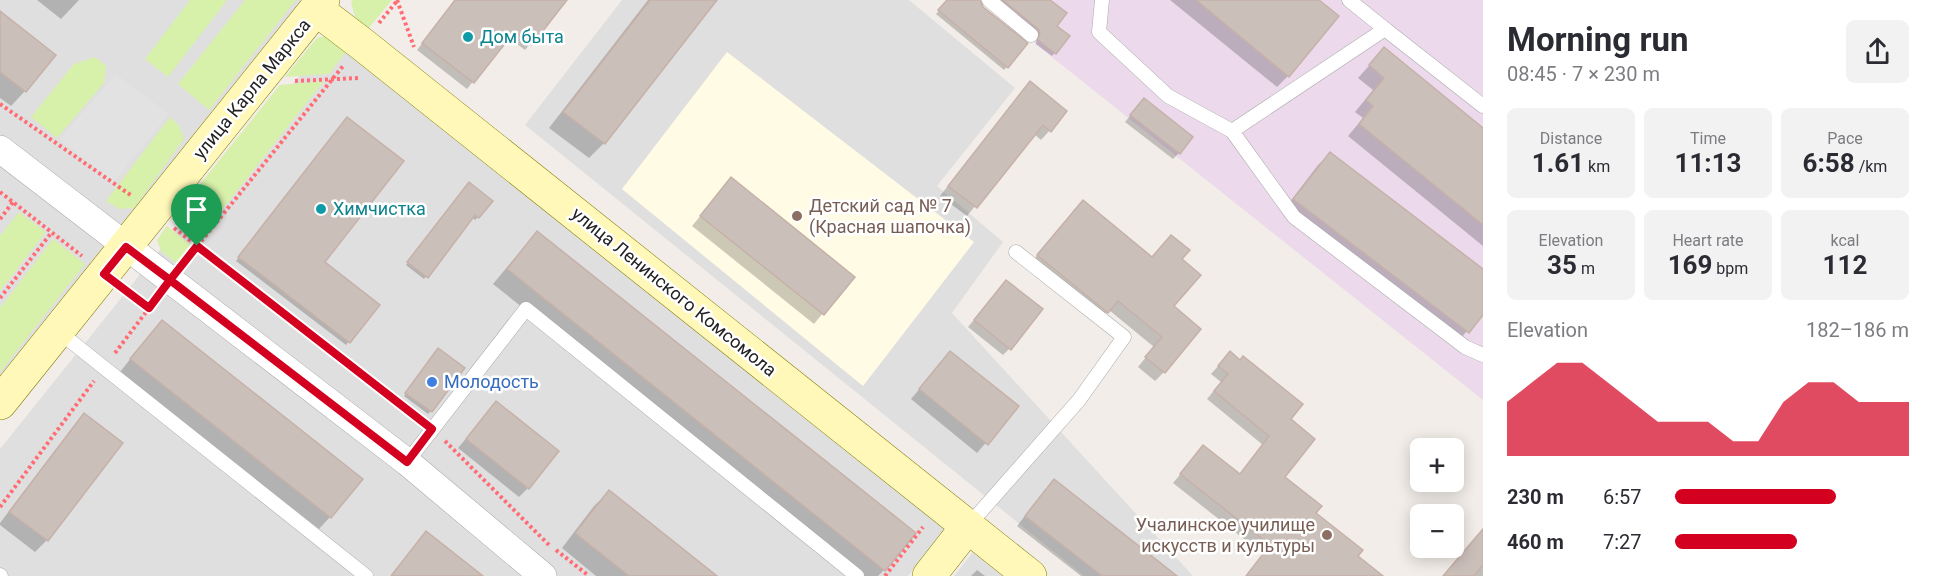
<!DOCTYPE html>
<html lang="en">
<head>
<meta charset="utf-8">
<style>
  body { margin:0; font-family:Roboto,sans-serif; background:#f2f2f3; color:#2b2b33; height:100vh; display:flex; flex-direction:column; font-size:22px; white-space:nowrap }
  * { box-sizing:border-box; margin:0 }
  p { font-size:20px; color:#7c7c81 }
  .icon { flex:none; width:33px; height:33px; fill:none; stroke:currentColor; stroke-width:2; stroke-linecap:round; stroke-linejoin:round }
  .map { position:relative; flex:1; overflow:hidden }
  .drawer { display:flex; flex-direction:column; background:#fff; width:450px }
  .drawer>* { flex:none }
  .controls { position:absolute; left:1410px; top:438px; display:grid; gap:12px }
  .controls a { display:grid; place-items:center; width:54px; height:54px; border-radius:9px; background:#fff; box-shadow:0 3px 15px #0003; font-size:30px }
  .pin { position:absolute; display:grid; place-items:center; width:51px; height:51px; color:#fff; margin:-62px -26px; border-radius:50% 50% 50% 0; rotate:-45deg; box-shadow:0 0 6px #0007 }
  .pin .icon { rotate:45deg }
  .round { display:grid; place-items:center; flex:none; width:63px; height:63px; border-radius:9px; background:#f2f2f3 }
  .summary { display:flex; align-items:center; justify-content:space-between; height:102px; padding:0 24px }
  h1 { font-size:33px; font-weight:700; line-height:45px }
  .stats { display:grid; grid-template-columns:repeat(3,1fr); gap:9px; height:102px; padding:6px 24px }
  .stats div { display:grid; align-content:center; border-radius:9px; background:#f2f2f3; text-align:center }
  .stats b { font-size:26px; font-weight:700 }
  .stats small { font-size:16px; font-weight:400 }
  .stats p { font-size:16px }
  .chart { height:168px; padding:12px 24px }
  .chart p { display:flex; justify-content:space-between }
  .chart svg { width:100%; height:108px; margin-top:6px; fill:#d3001f; opacity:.7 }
  ul { padding:0 24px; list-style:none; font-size:20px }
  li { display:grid; grid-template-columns:96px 72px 1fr; align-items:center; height:45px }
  li i { height:15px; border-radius:8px; background:#d3001f }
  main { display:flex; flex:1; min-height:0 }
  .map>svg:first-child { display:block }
  .residential { fill:#e0dfdf }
  .industrial { fill:#ecd9eb }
  .education { fill:#fffbe4 }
  .grass { fill:#d7f0aa }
  .parking { fill:#e2e2e2 }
  .shadow { fill:#0003 }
  .building { fill:#cbbfba; stroke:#c6b1a8; stroke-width:1.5 }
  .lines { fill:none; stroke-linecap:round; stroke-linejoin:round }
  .lane-casing { stroke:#a9a9a9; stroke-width:15 }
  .street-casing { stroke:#a9a9a9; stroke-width:28 }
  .secondary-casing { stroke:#817c00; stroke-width:34 }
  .path { stroke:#ff6c73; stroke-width:4; stroke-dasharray:3 3; stroke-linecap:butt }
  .lane { stroke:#fff; stroke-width:14 }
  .street { stroke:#fff; stroke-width:27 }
  .secondary { stroke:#fff8b9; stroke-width:33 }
  .route-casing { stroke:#fff; stroke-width:12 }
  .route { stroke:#d3001f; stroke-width:8 }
  .culture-dot { fill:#0f9aa8; stroke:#fff; stroke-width:2 }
  .education-dot { fill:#8d6e63; stroke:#fff; stroke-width:2 }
  .shop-dot { fill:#3f7fe0; stroke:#fff; stroke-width:2 }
  .labels { text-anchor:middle; stroke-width:5; stroke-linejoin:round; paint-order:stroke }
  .culture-label { font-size:18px; fill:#0d838f; stroke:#fff; text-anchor:start }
  .street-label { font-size:18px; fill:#222; stroke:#fff }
  .education-label { font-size:18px; fill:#785e54; stroke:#fff; text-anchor:start }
  .shop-label { font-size:18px; fill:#366cbe; stroke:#fff; text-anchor:start }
</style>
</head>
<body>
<main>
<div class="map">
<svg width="1483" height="576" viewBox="0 0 1483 576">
  <rect width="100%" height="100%" fill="#f2ede8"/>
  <!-- residential -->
  <g class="residential">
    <polygon points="0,0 303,0 0,378"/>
    <polygon points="622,0 909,0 1015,88 937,186 1003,242 952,313 1193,576 1084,576 525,125"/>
    <polygon points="333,34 946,528 908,576 0,576 0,449"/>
    <polygon points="973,552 973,553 1002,576 954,576"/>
  </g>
  <!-- industrial -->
  <polygon class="industrial" points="986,0 1483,0 1483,400 1038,46"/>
  <!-- education -->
  <polygon class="education" points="727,52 974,242 863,386 622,189"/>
  <!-- grass -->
  <g class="grass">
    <polygon points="190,0 227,0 168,77 145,59"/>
    <polygon points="245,0 296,0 209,110 178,84"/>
    <polygon points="353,0 392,0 367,30 355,17 351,2"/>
    <polygon points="329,35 348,49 329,74 285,77 317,38"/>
    <polygon points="95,57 106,66 104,83 57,138 31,117 74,64"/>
    <polygon points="324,81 198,240 172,219 280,85"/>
    <polygon points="170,117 179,126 184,139 134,208 119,209 106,201"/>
    <polygon points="19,212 46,232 0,291 0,236"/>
    <polygon points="167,226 193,247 179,265 161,251 157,240"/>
    <polygon points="53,239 85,264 0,372 0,308"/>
  </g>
  <!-- parking -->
  <polygon class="parking" points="116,74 169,114 113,183 59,139"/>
  <!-- shadow -->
  <g class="shadow">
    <polygon points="37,0 79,0 61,19"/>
    <polygon points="455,0 565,0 525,50 508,37 467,89 417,50"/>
    <polygon points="648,0 715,0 604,143 589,158 549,128"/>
    <polygon points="948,0 979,0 982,7 1026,44 1004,70 936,14"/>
    <polygon points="996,0 1048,0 1055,26 1068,36 1052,56 1036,44 1037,36"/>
    <polygon points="1170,0 1317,0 1288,76 1277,87"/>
    <polygon points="0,13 25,91 11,106 0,98"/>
    <polygon points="1384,49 1483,129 1483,246 1348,136 1363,118 1355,112 1373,90 1358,78"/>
    <polygon points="1021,93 1050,130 1041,140 1034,134 967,216 940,196"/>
    <polygon points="1138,106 1179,153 1173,159 1125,122"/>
    <polygon points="344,121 322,263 377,305 346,345 236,261"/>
    <polygon points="1330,154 1483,271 1483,312 1456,344 1283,211 1318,165"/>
    <polygon points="731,179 853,277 814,324 692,226"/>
    <polygon points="466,186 478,217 475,220 472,217 424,279 406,265"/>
    <polygon points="1083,202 1152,259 1180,259 1164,372 1155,381 1138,367 1154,347 1109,310 1098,321 1029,265"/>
    <polygon points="538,233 884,570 878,576 859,576 493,284 523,248"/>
    <polygon points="1000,288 1009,349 1003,355 968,327"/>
    <polygon points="162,322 330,517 319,529 120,372 150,334"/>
    <polygon points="436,353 431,411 428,414 404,396"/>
    <polygon points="950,353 1017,406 977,453 911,399"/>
    <polygon points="1230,353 1289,419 1282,477 1314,514 1356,556 1381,576 1246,576 1263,554 1173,483 1203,447 1239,475 1263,445 1207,399 1221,382 1211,374"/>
    <polygon points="496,403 528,488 519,497 458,448"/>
    <polygon points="84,415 121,443 47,540 35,552 0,525 0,523 73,427"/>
    <polygon points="1045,490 1171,576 1081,576 1017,526"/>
    <polygon points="609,492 714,576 596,576 562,548 594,506"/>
    <polygon points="1483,530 1483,576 1443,576 1476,538"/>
    <polygon points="977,570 985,576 971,576"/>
  </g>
  <!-- building -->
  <g class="building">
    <polygon points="455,0 567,0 532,45 515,31 474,83 422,43"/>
    <polygon points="650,0 717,0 605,144 563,112"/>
    <polygon points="947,0 980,0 983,7 1028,43 1008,68 938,10"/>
    <polygon points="1003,0 1050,0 1067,13 1057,26 1070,36 1056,54 1038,40 1040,32 1037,28"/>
    <polygon points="1196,0 1319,0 1339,16 1289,77"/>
    <polygon points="0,11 56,55 26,92 0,72"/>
    <polygon points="1384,47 1483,128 1483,225 1359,124 1373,106 1366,100 1384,78 1369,65"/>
    <polygon points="1030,81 1067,111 1051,132 1043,125 977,208 948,186"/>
    <polygon points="1144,98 1193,137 1180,154 1130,115"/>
    <polygon points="347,117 404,161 325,262 380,305 350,343 238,257"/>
    <polygon points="1330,152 1483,269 1483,315 1469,333 1293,199"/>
    <polygon points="731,177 855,277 824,315 700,216"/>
    <polygon points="469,182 493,201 479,218 475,215 428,278 407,262"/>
    <polygon points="1083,200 1152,257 1171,235 1190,250 1182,259 1201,275 1174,306 1201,329 1165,373 1145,357 1162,337 1118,301 1108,313 1037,255"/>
    <polygon points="537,231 916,533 885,571 507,269"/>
    <polygon points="1006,280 1043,309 1011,350 974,320"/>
    <polygon points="162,320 363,479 331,518 130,359"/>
    <polygon points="438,348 465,368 432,412 405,393"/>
    <polygon points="950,351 1019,406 988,445 919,389"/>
    <polygon points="1230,351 1240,360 1243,356 1303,404 1291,419 1315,439 1285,477 1322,506 1316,513 1363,550 1358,556 1383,576 1246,576 1270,545 1180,474 1203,445 1240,474 1269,436 1214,391 1228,374 1218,366"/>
    <polygon points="496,401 559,451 529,489 466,439"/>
    <polygon points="84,413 123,443 48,541 9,512"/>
    <polygon points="1054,479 1177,576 1102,576 1025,516"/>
    <polygon points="609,490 717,576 629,576 575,533"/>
    <polygon points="1483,529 1483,565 1474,576 1443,576"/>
    <polygon points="426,531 483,576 391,576"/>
  </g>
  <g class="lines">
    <!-- lane casing -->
    <g class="lane-casing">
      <g id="lane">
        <polyline points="989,0 1031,35"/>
        <polyline points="1102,0 1099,32 1168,96 1232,131 1294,217 1465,347 1483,355"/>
        <polyline points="1349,0 1385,29"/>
        <polyline points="1232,131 1385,29 1483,106"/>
        <polyline points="58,331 366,576"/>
        <polyline points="407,462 526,309 857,576"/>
        <polyline points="968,526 1079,400 1124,337 1016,252"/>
        <polyline points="0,575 1,576"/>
      </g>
    </g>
    <!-- street casing -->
    <g class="street-casing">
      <polyline id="street" points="0,149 407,462 543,576"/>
    </g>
    <!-- secondary casing -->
    <g class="secondary-casing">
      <g id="secondary">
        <polyline points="316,9 362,44 1030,576"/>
        <polyline points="0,403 323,0"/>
        <polyline points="929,576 968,526"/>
      </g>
    </g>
    <!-- path -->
    <g class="path">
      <polyline points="397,0 414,47"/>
      <polyline points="379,23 397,1"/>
      <polyline points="295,81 359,78"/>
      <polyline points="0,104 132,196"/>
      <polyline points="0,192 82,256"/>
      <polyline points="0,219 13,202"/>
      <polyline points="174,228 419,419"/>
      <polyline points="186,260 343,66"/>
      <polyline points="126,290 149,308"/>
      <polyline points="0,298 52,232"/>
      <polyline points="115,353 156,299"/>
      <polyline points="445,441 550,546"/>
      <polyline points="0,507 94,381"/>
      <polyline points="556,550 589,576"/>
      <polyline points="885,576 923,527"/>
    </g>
    <!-- lane -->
    <use href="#lane" class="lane"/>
    <!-- street -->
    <use href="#street" class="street"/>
    <!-- secondary -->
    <use href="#secondary" class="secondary"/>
  </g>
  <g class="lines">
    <!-- route casing -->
    <g class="route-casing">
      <polyline id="route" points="197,246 170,280 126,247 104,274 149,308 170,280 407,462 432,429 197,246"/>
    </g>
    <!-- route -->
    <use href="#route" class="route"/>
  </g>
  <!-- markers -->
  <g class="culture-dot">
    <circle cx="468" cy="37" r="6"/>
    <circle cx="321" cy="209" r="6"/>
  </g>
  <g class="education-dot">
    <circle cx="797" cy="216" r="6"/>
    <circle cx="1327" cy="535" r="6"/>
  </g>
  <circle class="shop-dot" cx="432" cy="382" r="6"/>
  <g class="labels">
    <!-- culture labels -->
    <g class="culture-label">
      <text x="480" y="43">Дом быта</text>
      <text x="333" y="215">Химчистка</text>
    </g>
    <!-- street labels -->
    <g class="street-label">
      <text transform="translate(252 89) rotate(-51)" y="6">улица Карла Маркса</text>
      <text transform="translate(674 292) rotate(39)" y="6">улица Ленинского Комсомола</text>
    </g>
    <!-- education labels -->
    <g class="education-label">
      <text x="809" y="212">Детский сад № 7<tspan x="809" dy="21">(Красная шапочка)</tspan></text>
      <text x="1315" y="531" text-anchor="end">Учалинское училище<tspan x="1315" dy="21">искусств и культуры</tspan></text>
    </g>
    <!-- shop labels -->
    <g class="shop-label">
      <text x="444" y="388">Молодость</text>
    </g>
  </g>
</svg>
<div class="controls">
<a>+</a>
<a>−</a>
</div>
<div class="pin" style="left:197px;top:246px;background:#1e9e55"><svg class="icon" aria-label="arrive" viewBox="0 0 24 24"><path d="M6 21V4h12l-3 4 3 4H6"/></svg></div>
</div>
<section class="drawer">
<div class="summary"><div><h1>Morning run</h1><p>08:45 · 7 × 230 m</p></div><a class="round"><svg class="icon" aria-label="share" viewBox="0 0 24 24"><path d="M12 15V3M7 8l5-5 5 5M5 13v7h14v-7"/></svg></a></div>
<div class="stats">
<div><p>Distance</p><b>1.61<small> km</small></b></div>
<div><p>Time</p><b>11:13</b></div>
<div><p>Pace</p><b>6:58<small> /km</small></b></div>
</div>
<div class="stats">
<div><p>Elevation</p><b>35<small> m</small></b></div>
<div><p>Heart rate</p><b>169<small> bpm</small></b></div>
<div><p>kcal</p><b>112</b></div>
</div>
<div class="chart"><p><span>Elevation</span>182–186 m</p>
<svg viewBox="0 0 160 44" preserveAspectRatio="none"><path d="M0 44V22L10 14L20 6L30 6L40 14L50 22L60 30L70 30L80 30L90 38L100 38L110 22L120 14L130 14L140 22L150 22L160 22V44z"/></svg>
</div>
<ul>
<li><b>230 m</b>6:57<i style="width:69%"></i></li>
<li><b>460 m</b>7:27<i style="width:52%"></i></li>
</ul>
</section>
</main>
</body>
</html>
